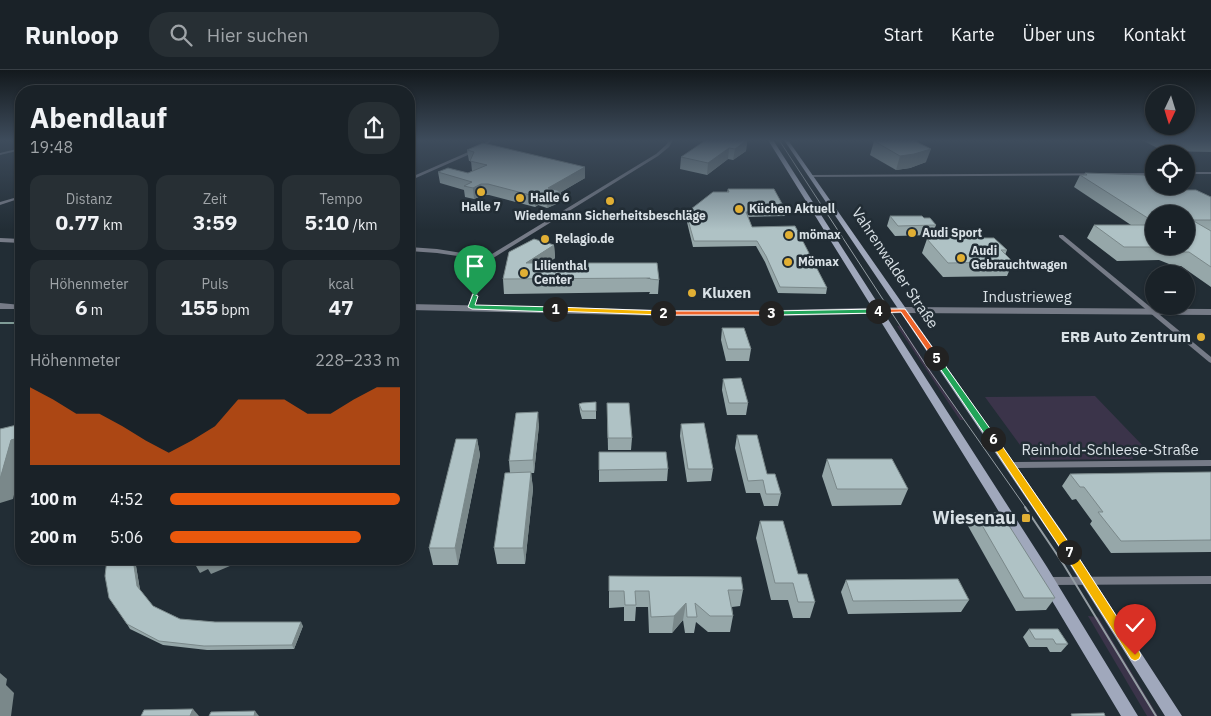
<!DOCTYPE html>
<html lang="de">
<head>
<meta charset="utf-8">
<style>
  body { margin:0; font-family:"IBM Plex Sans",sans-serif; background:#272f34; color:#f1f3f6; height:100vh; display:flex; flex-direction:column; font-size:19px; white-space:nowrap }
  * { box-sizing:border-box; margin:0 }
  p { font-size:16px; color:#9fa4a8 }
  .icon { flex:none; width:28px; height:28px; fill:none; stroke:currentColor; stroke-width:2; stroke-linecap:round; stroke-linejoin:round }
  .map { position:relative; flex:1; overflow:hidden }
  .side { position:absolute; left:15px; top:15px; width:400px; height:480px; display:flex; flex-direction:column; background:#1a2228; border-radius:20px; box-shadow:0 1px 4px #0004,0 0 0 1px #383f45 }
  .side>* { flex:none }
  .needle { width:32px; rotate:184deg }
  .controls { position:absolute; left:1145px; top:15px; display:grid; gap:10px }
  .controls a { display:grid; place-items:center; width:50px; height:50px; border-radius:50%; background:#1a2228; box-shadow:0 1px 4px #0004,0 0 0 1px #383f45; font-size:25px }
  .pin { position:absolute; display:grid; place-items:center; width:42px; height:42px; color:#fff; margin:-51px -21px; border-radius:50% 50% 50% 0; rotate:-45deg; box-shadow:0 0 5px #0007 }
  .pin .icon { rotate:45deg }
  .km { position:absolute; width:25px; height:25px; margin:-12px; border-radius:50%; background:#222; color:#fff; font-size:14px; line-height:25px; text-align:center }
  .round { display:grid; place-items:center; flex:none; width:52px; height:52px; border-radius:20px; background:#272f34 }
  .head { display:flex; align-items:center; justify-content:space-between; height:85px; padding:0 15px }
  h1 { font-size:28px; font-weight:700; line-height:38px }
  .metrics { display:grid; grid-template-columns:repeat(3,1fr); gap:8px; height:85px; padding:5px 15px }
  .metrics div { display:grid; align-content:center; border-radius:12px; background:#272f34; text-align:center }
  .metrics b { font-size:21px; font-weight:700 }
  .metrics small { font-size:14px; font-weight:400 }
  .metrics p { font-size:14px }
  .chart { height:140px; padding:10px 15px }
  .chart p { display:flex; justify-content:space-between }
  .chart svg { width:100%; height:90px; margin-top:5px; fill:#ea580c; opacity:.7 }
  ul { padding:0 15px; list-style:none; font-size:16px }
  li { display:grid; grid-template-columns:80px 60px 1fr; align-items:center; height:38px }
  li i { height:12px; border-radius:6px; background:#ea580c }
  header { display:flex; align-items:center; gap:30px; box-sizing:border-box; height:70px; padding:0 25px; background:#1a2228; border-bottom:1px solid #383f45 }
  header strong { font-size:24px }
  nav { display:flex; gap:28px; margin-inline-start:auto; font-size:18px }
  .search { width:350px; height:45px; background:#272f34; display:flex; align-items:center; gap:12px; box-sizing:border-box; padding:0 18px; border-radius:20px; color:#9fa4a8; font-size:19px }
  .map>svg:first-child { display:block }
  .green { fill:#3b344a }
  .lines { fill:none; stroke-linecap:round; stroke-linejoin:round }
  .stream { stroke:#809c97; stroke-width:2 }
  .minor { fill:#767b87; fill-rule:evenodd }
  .tertiary { fill:#767b87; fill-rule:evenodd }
  .secondary { fill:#a0a8bc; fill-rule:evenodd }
  .tram-far1 { stroke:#949da3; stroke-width:1 }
  .tram { stroke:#949da3; stroke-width:2 }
  .wall { fill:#96a7a9; fill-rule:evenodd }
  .shaded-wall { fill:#7a888a }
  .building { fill:#afc2c5; stroke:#7a888a }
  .split-1 { fill:#22a559; stroke:#fff }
  .split-2 { fill:#f5b400; stroke:#fff }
  .split-3 { fill:#f0652b; stroke:#fff }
  .split-4 { fill:#22a559; stroke:#fff }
  .split-5 { fill:#f0652b; stroke:#fff }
  .split-6 { fill:#22a559; stroke:#fff }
  .split-7 { fill:#f5b400; stroke:#fff }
  .split-8 { fill:#f5b400; stroke:#fff }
  .poi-dot { fill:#e1af34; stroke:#222d35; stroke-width:2 }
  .labels { text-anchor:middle; stroke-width:5; stroke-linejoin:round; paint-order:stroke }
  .far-poi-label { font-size:12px; font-weight:bold; fill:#d9e1e6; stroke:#222d35; text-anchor:start }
  .street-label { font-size:15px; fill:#d9e1e6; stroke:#222d35 }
  .poi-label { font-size:15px; font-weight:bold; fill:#d9e1e6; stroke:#222d35; text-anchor:start }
  .near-poi-label { font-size:18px; font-weight:bold; fill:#d9e1e6; stroke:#222d35; text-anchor:end }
</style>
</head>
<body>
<header>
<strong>Runloop</strong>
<div class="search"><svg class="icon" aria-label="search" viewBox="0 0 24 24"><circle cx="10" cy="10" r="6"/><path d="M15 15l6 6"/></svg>Hier suchen</div>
<nav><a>Start</a><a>Karte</a><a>Über uns</a><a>Kontakt</a></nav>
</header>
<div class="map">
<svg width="1211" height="646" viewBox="0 0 1211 646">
  <rect width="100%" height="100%" fill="#222d35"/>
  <!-- green -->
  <g class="green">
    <polygon points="897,256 901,256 964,350 960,350"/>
    <polygon points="1095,326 1145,378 1134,380 1132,384 1133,389 1031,390 985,327"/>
    <polygon points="1088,546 1098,547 1158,646 1147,646"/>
  </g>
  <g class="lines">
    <!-- stream -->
    <polyline class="stream" points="0,253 21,253"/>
    <!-- minor -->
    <g class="minor">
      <polygon points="489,70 493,70 477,81 409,111 409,108 475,79"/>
      <polygon points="669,70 673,70 669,77 658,86 490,190 485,200 473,238 469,238 468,237 479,200 485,190 437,183 409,181 409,177 437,179 487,187 656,84 666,75"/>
      <polygon points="21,78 21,80 0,85 0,83"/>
      <rect x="1186" y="102" width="25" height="2"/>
      <polygon points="1154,103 1154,105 811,107 809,106 811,105"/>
      <polygon points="21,126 21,128 0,135 0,132"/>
      <polygon points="1059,165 1063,165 1211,287 1211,293 1209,292 1059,167"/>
      <polygon points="0,168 21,169 21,173 0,172"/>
      <polygon points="1211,390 1211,396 1010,398 1007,397 1006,395 1007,393 1010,392"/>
      <polygon points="1211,506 1211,514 1048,515 1044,514 1043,511 1044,508 1048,507"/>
    </g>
    <!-- tertiary -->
    <g class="tertiary">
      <polygon points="0,233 21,235 21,239 0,239"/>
      <polygon points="409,234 669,240 781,240 903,237 1211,239 1211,245 903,243 781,246 669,246 409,240"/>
    </g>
    <!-- secondary -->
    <g class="secondary">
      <polygon points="768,70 773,70 1047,497 1138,646 1121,646 993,432"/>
      <polygon points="784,70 788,70 1063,463 1182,646 1165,646 1055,471"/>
    </g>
    <!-- tram-far1 -->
    <polyline class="tram-far1" points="779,70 927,297 1026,438"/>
    <!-- tram -->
    <polyline class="tram" points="1025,437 1064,495 1156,646"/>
  </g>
  <!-- wall -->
  <g class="wall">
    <polygon points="747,70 746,81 733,90 728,89 707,105 680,99 681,87"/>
    <polygon points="1142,70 1211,70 1211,82 1163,81"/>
    <polygon points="874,71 889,71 926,92 910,98 896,100 870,85"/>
    <polygon points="467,80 585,108 561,122 561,132 547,138 538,135 535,137 489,125 483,125 474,129 465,127 464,120 440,113 438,102 468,103 472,101 471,91 469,91"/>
    <path d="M1085,103L1211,127V217L1181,196H1174L1159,190L1117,191L1087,168L1094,155H1131L1074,117L1080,105H1084ZM1154,144L1186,176H1154Z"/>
    <polygon points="728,119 786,141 785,146 748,147 752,157 827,218 826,224 778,223 765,192 756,176 693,177 686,148 686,143 727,122"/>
    <polygon points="890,146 924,148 936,155 932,165 895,166 887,156"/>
    <polygon points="935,166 978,168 1007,180 1005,185 1013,192 1007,206 943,207 922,183 927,169 934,169"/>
    <polygon points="554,175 555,188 548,193 659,210 658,224 649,224 650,222 504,224 503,209"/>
    <polygon points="722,258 751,279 749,291 726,291 721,270"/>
    <polygon points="723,309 748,333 746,345 727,345 722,320"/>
    <polygon points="596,332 596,349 582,349 580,342 579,334"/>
    <polygon points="607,333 632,368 631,380 608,380"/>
    <polygon points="681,354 713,399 711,411 687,412 680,366"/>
    <polygon points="539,355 534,403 531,403 533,419 525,494 497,494 494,478 510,403 509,391"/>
    <polygon points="737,365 767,404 781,424 778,436 764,436 760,423 746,423 735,378"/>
    <polygon points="477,369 480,385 458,495 433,495 429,478"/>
    <polygon points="599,382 668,399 667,411 599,412"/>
    <polygon points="827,389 908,419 901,435 832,436 822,406"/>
    <polygon points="1211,402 1211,482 1111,483 1090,454 1092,451 1076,429 1072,430 1062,416 1070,404"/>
    <polygon points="975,443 1055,528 1046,540 1016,541 968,456"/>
    <polygon points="760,451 798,504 815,532 810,548 793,548 788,530 771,530 756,468"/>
    <polygon points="136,496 140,520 153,536 180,549 215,552 303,556 294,579 207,580 163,575 130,559 127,554"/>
    <polygon points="609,506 743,520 740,536 732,537 733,546 730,562 708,562 696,552 694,563 685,563 683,550 672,563 649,563 648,537 636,537 635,551 624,551 624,537 609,538"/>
    <polygon points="846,510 969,530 961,542 848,544 841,522"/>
    <polygon points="1029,559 1068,574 1061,582 1050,582 1047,577 1029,577 1023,567"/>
  </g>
  <!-- shaded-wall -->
  <g class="shaded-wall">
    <polygon points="747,70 746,81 733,90 735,79"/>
    <polygon points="729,78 728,89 707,105 708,93"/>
    <polygon points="931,79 926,92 910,98 896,100 900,86"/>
    <polygon points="585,97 585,108 561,122 561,132 547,138 546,127 548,118"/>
    <polygon points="481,114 483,125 474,129 473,118"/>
    <polygon points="537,124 538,135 535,137 534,126"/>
    <polygon points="554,175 555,188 527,207 526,193"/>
    <polygon points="538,342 539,355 534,403 533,390"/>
    <polygon points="21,367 21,395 13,429 0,433 0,409 11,370"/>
    <polygon points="477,369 480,385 458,495 455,478"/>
    <polygon points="531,402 533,419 525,494 523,478"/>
    <polygon points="133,489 136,489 136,496 140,520 137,516"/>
    <polygon points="192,489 236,489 237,493 211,504 208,499 200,503"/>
    <polygon points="686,533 683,550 672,563 674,546"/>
    <polygon points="301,552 303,556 294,579 292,575"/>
    <polygon points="0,603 7,609 6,615 14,623 11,646 0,646"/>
    <polygon points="193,639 199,646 190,646"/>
    <polygon points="255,641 259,646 254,646"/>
  </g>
  <!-- building -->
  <g class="building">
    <polygon points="706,70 747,70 735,79 729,78 708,93 681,87"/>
    <polygon points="898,70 913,70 931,79 914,84 900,86 874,71"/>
    <polygon points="1168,70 1211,70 1211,71 1169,70"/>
    <polygon points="483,73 585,97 548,118 561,121 546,127 537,124 534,126 488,114 481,114 473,118 464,116 472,112 438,102 448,98 468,103 487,95 470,91 474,82 467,80"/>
    <polygon points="1085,103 1144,105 1154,110 1154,116 1165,116 1171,120 1196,120 1211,127 1211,150 1192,150 1211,161 1211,197 1189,182 1183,182 1167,177 1124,177 1094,155 1154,155 1154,176 1186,176 1186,144 1154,144 1154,152 1080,105 1087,105"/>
    <polygon points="728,119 774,119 786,141 746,142 752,157 795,156 827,218 780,217 766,186 757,171 694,171 686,143 713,122 729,122"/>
    <polygon points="890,146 922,146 924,148 930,148 936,155 898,156"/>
    <polygon points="935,166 975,166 978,168 994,168 1007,180 1001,180 1013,192 948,193 927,169 937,169"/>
    <polygon points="534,169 554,175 526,193 657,193 659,210 650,209 650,208 503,209 509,182"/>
    <polygon points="722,258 744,258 751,279 728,279"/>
    <polygon points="741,308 748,333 729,333 723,309"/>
    <polygon points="596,332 596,341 582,341 579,334 582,333"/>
    <polygon points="607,333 629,333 632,368 608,368"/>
    <polygon points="538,342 533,390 509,391 516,343"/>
    <polygon points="704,353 713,399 688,399 681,354"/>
    <polygon points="21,354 21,367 11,370 0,409 0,359"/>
    <polygon points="737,365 757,365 767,404 775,404 781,424 766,424 763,410 748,411"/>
    <polygon points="456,369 477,369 455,478 429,478"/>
    <polygon points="599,382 666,382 668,399 599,400"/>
    <polygon points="827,389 892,389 908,419 837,419"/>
    <polygon points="531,402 523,478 494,478 505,403"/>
    <polygon points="1211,402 1211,470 1121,471 1098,442 1103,442 1084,417 1080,417 1070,404"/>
    <polygon points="975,443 1001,443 1055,528 1024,528"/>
    <polygon points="760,451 783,451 798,504 807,504 815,532 798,532 793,513 775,513"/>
    <polygon points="107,489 133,489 137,516 153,536 180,549 215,552 301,552 292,575 204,576 159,571 127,554 109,528 105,506"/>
    <polygon points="609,506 741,507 743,520 728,520 733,546 710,546 695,533 697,547 687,547 686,533 674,546 651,547 649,521 635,521 636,535 625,535 624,521 609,521"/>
    <polygon points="958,509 969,530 853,531 846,510"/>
    <polygon points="1029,559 1058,559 1068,574 1056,574 1053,569 1035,569"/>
    <polygon points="193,639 190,646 141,646 144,640"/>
    <polygon points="255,641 254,646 209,646 211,642"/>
    <polygon points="1104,643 1105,646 1072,646 1071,644"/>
  </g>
  <!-- sky -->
  <linearGradient id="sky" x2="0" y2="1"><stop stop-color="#13191d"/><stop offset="0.44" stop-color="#3e4c5c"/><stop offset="1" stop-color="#3e4c5c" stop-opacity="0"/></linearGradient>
  <rect width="1211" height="160" fill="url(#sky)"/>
  <!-- split-1 -->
  <polygon class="split-1" points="473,224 478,226 475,235 555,237 559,239 555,242 472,239 468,237"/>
  <!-- split-2 -->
  <polygon class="split-2" points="555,237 663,241 666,243 663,245 553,241 552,239"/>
  <!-- split-3 -->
  <polygon class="split-3" points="660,241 771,241 774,243 771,245 663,245 660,244"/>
  <!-- split-4 -->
  <polygon class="split-4" points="878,239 880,240 880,243 771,245 767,243 771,241"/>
  <!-- split-5 -->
  <polygon class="split-5" points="878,239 905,239 940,288 939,290 934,290 901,242 875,243 875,240"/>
  <!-- split-6 -->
  <polygon class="split-6" points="936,286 939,287 996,367 996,372 990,372 933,288"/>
  <!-- split-7 -->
  <polygon class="split-7" points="993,366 996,367 1073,479 1074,482 1073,485 1065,485 990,372 988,369"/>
  <!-- split-8 -->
  <polygon class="split-8" points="1069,478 1073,479 1139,581 1141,585 1139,589 1135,591 1131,589 1065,485 1064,482 1065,479"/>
  <!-- markers -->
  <g class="poi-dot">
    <circle cx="481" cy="122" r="5"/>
    <circle cx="520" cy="128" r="5"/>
    <circle cx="610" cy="131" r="5"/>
    <circle cx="739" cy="139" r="5"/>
    <circle cx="912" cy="163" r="5"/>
    <circle cx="789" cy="165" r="5"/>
    <circle cx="545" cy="169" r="5"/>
    <circle cx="961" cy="188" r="5"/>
    <circle cx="788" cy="192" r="5"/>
    <circle cx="524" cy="203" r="5"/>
    <circle cx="692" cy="223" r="5"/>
    <circle cx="1201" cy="267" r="5"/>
    <rect x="1021" y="443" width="10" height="10" rx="2.5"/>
  </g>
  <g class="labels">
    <!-- far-poi labels -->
    <g class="far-poi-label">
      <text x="530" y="132">Halle 6</text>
      <text x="481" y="141" text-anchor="middle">Halle 7</text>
      <text x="749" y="143">Küchen Aktuell</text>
      <text x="610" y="150" text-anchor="middle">Wiedemann Sicherheitsbeschläge</text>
      <text x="922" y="167">Audi Sport</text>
      <text x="799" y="169">mömax</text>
      <text x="555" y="173">Relagio.de</text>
      <text x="971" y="185">Audi<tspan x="971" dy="14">Gebrauchtwagen</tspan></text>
      <text x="798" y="196">Mömax</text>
      <text x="534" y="200">Lilienthal<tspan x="534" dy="14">Center</tspan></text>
    </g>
    <!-- street labels -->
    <g class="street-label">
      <text transform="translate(895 198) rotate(56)" y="5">Vahrenwalder Straße</text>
      <text x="1027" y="232">Industrieweg</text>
      <text x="1110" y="385">Reinhold-Schleese-Straße</text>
    </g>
    <!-- poi labels -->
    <g class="poi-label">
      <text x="702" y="228">Kluxen</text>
      <text x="1191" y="272" text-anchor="end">ERB Auto Zentrum</text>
    </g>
    <!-- near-poi labels -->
    <g class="near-poi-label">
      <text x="1016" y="454">Wiesenau</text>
    </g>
  </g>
</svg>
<div class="controls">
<a><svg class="needle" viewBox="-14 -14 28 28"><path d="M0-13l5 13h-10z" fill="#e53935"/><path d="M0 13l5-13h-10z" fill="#9fa4a8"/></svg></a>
<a><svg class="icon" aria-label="locate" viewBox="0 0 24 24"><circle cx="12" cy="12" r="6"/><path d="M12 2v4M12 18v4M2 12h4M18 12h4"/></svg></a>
<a>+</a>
<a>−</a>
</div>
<div class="pin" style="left:475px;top:226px;background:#1e9e55"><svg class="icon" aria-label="arrive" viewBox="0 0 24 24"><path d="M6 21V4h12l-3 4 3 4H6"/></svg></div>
<div class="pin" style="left:1135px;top:585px;background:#d93025"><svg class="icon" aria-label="check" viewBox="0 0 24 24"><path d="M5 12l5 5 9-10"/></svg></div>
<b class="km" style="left:555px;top:239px">1</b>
<b class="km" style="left:663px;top:243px">2</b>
<b class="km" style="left:771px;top:243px">3</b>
<b class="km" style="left:878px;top:241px">4</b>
<b class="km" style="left:936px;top:288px">5</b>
<b class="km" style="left:993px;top:369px">6</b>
<b class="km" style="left:1069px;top:482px">7</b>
<section class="side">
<div class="head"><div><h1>Abendlauf</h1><p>19:48</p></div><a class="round"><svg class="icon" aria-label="share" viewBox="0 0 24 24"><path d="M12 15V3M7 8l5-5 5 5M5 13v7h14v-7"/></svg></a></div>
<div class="metrics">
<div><p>Distanz</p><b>0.77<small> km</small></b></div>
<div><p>Zeit</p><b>3:59</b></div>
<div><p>Tempo</p><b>5:10<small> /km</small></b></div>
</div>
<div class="metrics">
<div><p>Höhenmeter</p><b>6<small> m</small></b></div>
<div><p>Puls</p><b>155<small> bpm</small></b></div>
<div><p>kcal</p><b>47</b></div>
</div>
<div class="chart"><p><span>Höhenmeter</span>228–233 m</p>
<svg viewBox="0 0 160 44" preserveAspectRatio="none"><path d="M0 44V6L10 12L20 19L30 19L40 25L50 32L60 38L70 32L80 25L90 12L100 12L110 12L120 19L130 19L140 12L150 6L160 6V44z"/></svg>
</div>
<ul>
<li><b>100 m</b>4:52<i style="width:100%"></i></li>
<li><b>200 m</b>5:06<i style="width:83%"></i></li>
</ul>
</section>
</div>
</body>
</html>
